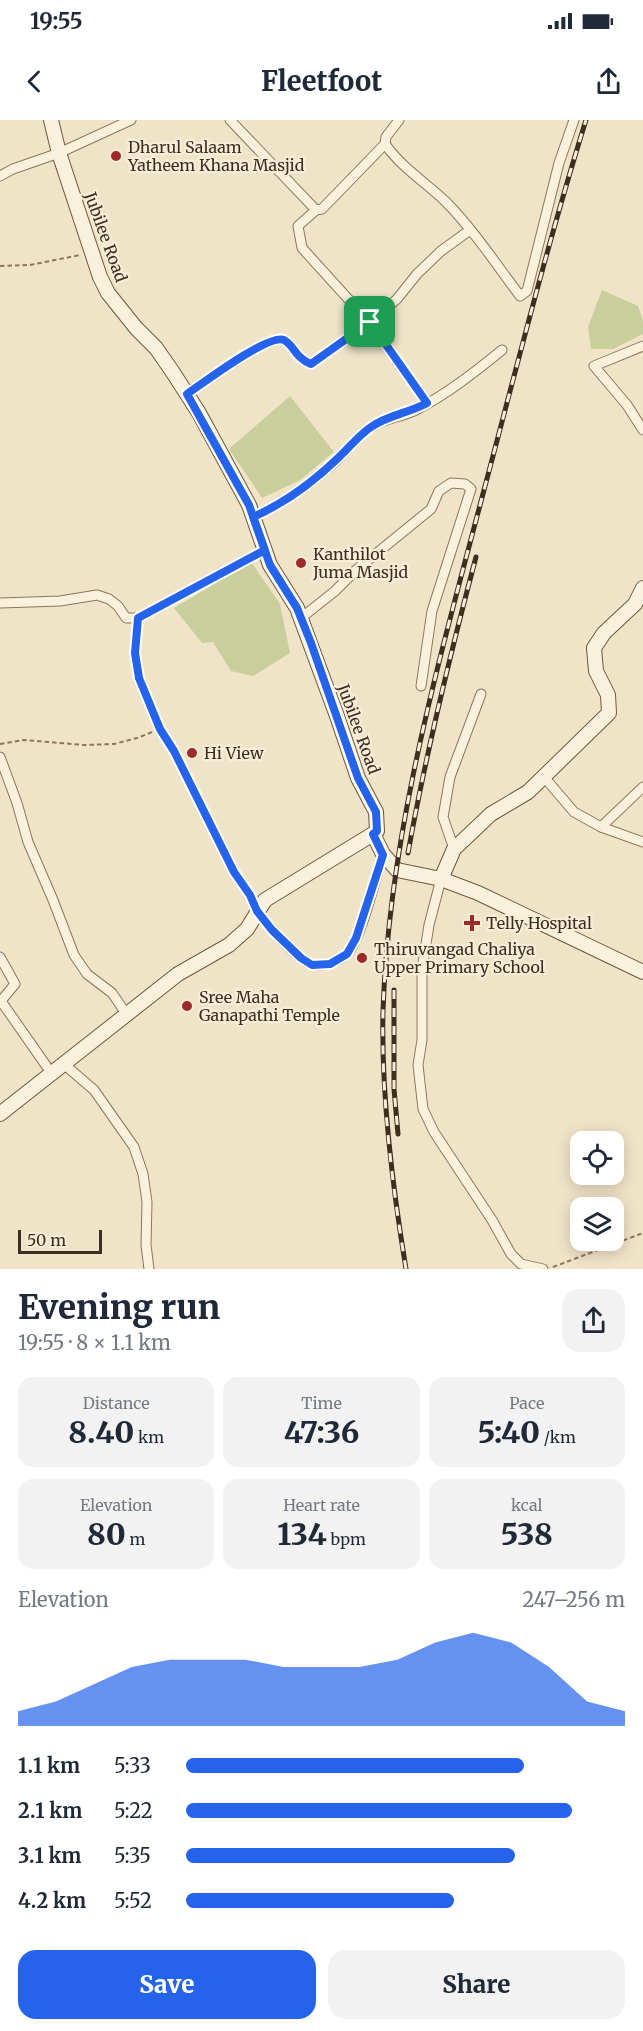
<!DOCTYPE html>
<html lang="en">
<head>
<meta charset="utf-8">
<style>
  body { margin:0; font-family:Merriweather,serif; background:#f2f2f3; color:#1f2937; height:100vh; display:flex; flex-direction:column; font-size:22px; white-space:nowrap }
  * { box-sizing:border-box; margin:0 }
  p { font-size:20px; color:#747a83 }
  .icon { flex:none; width:33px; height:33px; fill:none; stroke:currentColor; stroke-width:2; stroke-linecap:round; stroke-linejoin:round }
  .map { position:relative; height:1149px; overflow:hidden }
  .panel { display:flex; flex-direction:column; background:#fff; flex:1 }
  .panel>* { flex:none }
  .buttons { position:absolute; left:570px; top:1011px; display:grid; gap:12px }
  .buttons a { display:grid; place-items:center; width:54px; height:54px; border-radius:12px; background:#fff; box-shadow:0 3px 15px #0003; font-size:30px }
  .scale { position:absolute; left:18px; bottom:15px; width:84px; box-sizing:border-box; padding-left:6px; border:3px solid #3d2e20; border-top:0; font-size:16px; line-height:21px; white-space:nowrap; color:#3d2e20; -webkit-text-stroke:4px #f7eed8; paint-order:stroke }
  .pin { position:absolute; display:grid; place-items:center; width:51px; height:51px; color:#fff; margin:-26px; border-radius:12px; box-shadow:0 3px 9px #0006 }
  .round { display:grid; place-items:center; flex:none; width:63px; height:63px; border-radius:18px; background:#f2f2f3 }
  .head { display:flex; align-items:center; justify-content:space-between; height:102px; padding:0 18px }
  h1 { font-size:33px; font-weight:800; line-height:45px }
  .stats { display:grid; grid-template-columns:repeat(3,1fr); gap:9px; height:102px; padding:6px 18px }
  .stats div { display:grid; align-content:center; border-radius:15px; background:#f2f2f3; text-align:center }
  .stats b { font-size:30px; font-weight:800 }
  .stats small { font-size:16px; font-weight:400 }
  .stats p { font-size:16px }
  .chart { height:168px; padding:12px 18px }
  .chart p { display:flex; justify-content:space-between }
  .chart svg { width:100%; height:108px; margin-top:6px; fill:#2563eb; opacity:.7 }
  .primary-button { display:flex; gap:12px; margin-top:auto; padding:12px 18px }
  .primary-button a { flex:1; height:69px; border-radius:18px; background:#2563eb; color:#fff; font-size:24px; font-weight:800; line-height:69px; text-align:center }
  .primary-button a+a { background:#f2f2f3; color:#1f2937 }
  ul { padding:0 18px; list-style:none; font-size:20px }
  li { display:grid; grid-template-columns:96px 72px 1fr; align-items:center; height:45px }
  li i { height:15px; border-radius:8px; background:#2563eb }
  .status { display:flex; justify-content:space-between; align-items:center; height:42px; padding:0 30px; background:#fff; direction:ltr }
  .status svg { height:16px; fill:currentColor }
  header { display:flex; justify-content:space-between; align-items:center; height:78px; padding:0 18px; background:#fff; font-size:27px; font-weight:800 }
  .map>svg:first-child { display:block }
  .green { fill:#c9cf9b }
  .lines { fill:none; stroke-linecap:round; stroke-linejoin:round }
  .street-casing { stroke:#8d765c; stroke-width:11 }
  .secondary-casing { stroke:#6f573f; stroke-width:16 }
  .path { stroke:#8d765c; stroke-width:2; stroke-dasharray:4.5 3; stroke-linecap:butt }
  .street { stroke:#faf1dc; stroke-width:9 }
  .secondary { stroke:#faf1dc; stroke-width:14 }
  .rail-casing { stroke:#3d2e20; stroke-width:5 }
  .rail { stroke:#f7eed8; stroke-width:3; stroke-dasharray:9; stroke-linecap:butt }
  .route-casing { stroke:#fff; stroke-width:12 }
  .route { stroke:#2563eb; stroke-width:8 }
  .poi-dot { fill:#9e2a2b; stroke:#f7eed8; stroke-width:2 }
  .labels { text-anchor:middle; stroke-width:4.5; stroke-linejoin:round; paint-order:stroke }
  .poi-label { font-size:16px; fill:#3d2e20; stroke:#f7eed8; text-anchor:start }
  .street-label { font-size:16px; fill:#3d2e20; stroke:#f7eed8 }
</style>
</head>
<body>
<div class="status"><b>19:55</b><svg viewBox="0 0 49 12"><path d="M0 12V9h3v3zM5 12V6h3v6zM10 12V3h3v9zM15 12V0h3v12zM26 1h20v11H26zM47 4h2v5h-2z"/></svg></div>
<header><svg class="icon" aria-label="back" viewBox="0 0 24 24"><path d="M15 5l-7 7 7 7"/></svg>Fleetfoot<svg class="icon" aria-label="share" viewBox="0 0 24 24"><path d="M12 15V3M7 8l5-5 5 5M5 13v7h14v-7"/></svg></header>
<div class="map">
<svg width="643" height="1149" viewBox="0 0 643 1149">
  <rect width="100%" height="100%" fill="#f0e4c8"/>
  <!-- green -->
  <g class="green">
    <polygon points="602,170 638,186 643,201 643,214 613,229 591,229 588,207"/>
    <polygon points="290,276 334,332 300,360 262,378 229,329"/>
    <polygon points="251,442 280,484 290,533 253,556 231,551 213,522 202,523 174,488"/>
  </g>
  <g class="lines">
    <!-- street casing -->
    <g class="street-casing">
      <g id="street">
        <polyline points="230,0 316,90 322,89 385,24"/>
        <path d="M399,0L386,17L385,24C401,47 425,62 445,81C473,109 496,144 520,176L527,171L559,43L574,0"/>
        <polyline points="0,56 13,49 59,33 131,0"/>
        <polyline points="316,90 298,106 302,128 370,203 427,283"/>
        <polyline points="643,226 594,246 627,285 643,310"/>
        <path d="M187,274C202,264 269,213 284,220C294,225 296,238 311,244L370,203L397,179L417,154L441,131L470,110"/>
        <path d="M253,397C285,383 311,364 336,341C348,330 359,314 373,306C386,298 402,297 416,290C447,274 475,252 502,230"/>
        <polyline points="0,483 60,481 97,475 109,479 118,486 126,498 138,498 265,430"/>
        <polyline points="301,498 335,471 356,450 431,389 439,371 451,363 465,364 471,369 432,491 421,566"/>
        <polyline points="0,637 17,683 28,722 53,780 74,835 87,854 112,873 127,895"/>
        <polyline points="544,657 574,692 601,707 643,722"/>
        <polyline points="601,707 643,667"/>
        <polyline points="454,729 443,697 450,657 481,574"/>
        <polyline points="441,759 429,805 422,849 422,920 418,945 423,989 434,1012 492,1100 511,1134 521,1144 543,1149"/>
        <path d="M257,791C266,803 300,843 313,845C324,847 339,841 347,834C361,820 376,756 383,734"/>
        <polyline points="0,837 15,864 1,881 52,954"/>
        <polyline points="65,945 94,970 134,1027 143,1054 147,1082 146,1125 149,1149"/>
      </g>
    </g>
    <!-- secondary casing -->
    <g class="secondary-casing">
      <g id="secondary">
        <polyline points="373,714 383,734 397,750 441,759 478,773 643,852"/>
        <polyline points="441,759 454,729 491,694 528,672 609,593 608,575 596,551 594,528 604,513 635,484 643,468"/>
        <polyline points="0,994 178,854 229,825 247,809 265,780 373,714 377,711 376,692 358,658 337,596 297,488 270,445 249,385 199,293 172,251 156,228 136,208 108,173 100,157 59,33 51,0"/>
      </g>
    </g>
    <!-- path -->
    <g class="path">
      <polyline points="0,146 30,145 80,135"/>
      <polyline points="138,508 135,533 139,558 160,609 174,631 234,751 252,777"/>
      <polyline points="0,624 24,620 84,625 114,624 137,618 160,609"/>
      <polyline points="553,1147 643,1113"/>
    </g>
    <!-- street -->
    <use href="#street" class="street"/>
    <!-- secondary -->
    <use href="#secondary" class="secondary"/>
    <!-- rail casing -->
    <g class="rail-casing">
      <g id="rail">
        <path d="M408,733C426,633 450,535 476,437"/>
        <polyline points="394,870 394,969 398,1014"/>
        <path d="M406,1149C392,1064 381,976 383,891C389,713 439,541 484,370C517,246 548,122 586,0"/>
      </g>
    </g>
    <!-- rail -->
    <use href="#rail" class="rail"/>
  </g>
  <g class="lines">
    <!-- route casing -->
    <g class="route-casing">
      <path id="route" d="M370,202L311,244C295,238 294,225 284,220C269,213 202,264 187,274L249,385L265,430L138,498L135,533L139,558L160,609L174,631L234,752L250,775L257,791L272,810L301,838L312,845L330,844L347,834L356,818L383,735L373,714L377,711L376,692L358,658L311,523L297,488L270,445L253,397C285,383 312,363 337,339C348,329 359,315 371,307C388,295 409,293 427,283L370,202"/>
    </g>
    <!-- route -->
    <use href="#route" class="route"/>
  </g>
  <!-- markers -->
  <g class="poi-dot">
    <circle cx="116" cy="36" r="6"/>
    <circle cx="301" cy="443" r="6"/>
    <circle cx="192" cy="633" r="6"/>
    <path d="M469 794h6v6h6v6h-6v6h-6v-6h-6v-6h6z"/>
    <circle cx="362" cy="838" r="6"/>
    <circle cx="187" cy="886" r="6"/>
  </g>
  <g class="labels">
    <!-- poi labels -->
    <g class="poi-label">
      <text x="128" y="33">Dharul Salaam<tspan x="128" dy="18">Yatheem Khana Masjid</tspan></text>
      <text x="313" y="440">Kanthilot<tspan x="313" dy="18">Juma Masjid</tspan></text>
      <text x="204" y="639">Hi View</text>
      <text x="486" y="809">Telly Hospital</text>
      <text x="374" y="835">Thiruvangad Chaliya<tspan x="374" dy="18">Upper Primary School</tspan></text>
      <text x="199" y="883">Sree Maha<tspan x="199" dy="18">Ganapathi Temple</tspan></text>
    </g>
    <!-- street labels -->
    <g class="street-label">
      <text transform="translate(106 117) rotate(70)" y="6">Jubilee Road</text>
      <text transform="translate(359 609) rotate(70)" y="6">Jubilee Road</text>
    </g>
  </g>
</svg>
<div class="buttons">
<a><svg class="icon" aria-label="locate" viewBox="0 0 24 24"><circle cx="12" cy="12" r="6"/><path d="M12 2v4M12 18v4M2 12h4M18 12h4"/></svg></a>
<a><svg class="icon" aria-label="layers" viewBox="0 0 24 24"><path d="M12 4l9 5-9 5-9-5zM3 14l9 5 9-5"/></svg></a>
</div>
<div class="scale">50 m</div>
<div class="pin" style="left:370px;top:202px;background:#1e9e55"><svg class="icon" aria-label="arrive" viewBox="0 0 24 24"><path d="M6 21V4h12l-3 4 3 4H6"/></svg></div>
</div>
<section class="panel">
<div class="head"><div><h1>Evening run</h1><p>19:55 · 8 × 1.1 km</p></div><a class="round"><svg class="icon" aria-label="share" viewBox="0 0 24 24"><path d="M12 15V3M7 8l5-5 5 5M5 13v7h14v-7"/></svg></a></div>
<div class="stats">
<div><p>Distance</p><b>8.40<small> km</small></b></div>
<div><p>Time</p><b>47:36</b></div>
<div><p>Pace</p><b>5:40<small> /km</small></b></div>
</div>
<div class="stats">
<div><p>Elevation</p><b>80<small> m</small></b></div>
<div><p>Heart rate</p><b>134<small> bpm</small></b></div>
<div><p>kcal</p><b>538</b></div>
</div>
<div class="chart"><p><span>Elevation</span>247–256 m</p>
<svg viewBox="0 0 160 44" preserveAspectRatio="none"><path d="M0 44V38L10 34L20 27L30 20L40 17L50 17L60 17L70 20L80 20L90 20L100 17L110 10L120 6L130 10L140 20L150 34L160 38V44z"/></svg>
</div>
<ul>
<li><b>1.1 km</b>5:33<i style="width:77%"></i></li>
<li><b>2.1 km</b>5:22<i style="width:88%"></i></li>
<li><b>3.1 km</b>5:35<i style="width:75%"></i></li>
<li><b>4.2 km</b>5:52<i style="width:61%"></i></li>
</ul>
<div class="primary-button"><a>Save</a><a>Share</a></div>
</section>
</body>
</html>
